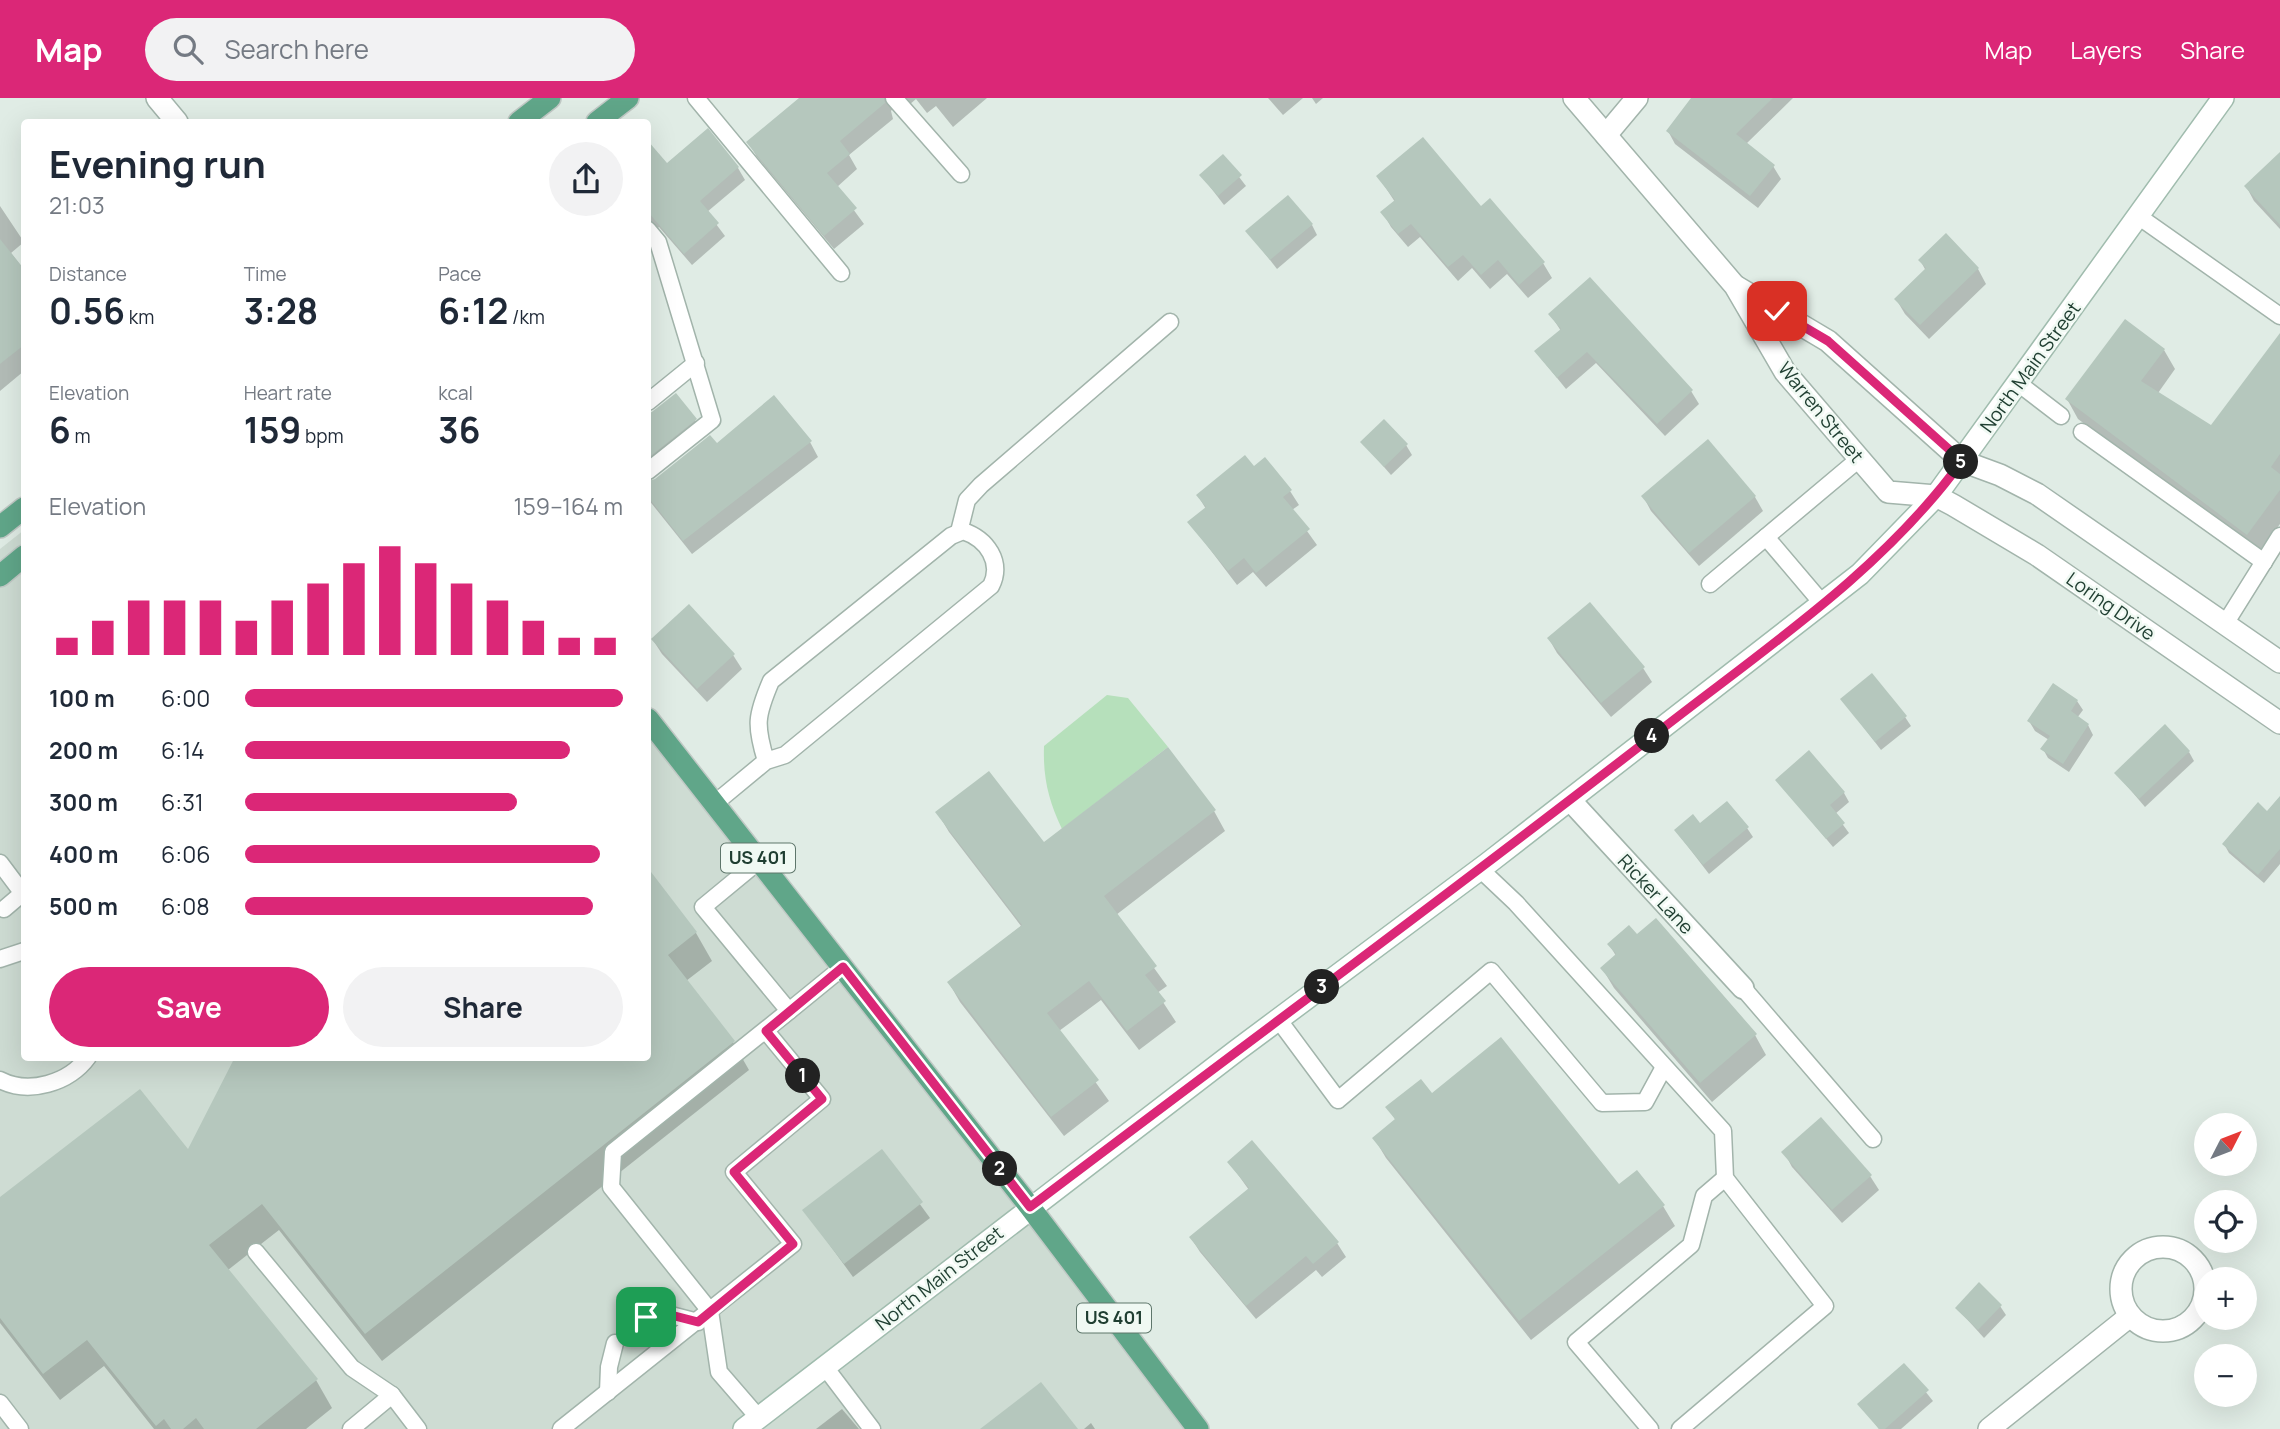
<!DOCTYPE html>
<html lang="en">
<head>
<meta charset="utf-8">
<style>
  body { margin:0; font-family:Manrope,sans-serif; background:#f2f2f3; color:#1f2937; height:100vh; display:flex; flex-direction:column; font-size:26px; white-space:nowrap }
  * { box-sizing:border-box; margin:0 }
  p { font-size:23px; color:#747a83 }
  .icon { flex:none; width:38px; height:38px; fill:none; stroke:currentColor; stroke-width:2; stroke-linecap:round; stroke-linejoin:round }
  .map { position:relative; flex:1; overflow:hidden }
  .details { position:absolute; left:21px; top:21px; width:630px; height:942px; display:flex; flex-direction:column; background:#fff; border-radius:7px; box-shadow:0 7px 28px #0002 }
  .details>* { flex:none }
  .needle { width:46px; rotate:48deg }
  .tools { position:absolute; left:2194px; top:1015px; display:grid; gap:14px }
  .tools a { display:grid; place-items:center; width:63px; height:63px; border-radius:50%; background:#fff; box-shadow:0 7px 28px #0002; font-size:35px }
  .pin { position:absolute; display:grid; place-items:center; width:60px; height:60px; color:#fff; margin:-30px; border-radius:14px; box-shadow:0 4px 10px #0006 }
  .km { position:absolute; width:35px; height:35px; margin:-18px; border-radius:50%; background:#222; color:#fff; font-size:19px; line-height:35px; text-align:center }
  .round { display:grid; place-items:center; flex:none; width:74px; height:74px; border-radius:37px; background:#f2f2f3 }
  .overview { display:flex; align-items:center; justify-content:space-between; height:119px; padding:0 28px }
  h1 { font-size:38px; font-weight:700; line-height:52px }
  .metrics { display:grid; grid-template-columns:repeat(3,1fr); gap:10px; height:119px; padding:7px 28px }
  .metrics div { display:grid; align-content:center }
  .metrics b { font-size:35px; font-weight:700 }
  .metrics small { font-size:19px; font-weight:400 }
  .metrics p { font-size:19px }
  .chart { height:196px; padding:14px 28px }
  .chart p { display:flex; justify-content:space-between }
  .chart svg { width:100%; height:126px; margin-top:7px; stroke:#db2777; stroke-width:6 }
  .primary-button { display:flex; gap:14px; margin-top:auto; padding:14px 28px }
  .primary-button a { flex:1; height:80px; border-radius:42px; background:#db2777; color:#fff; font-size:28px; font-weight:700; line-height:80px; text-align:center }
  .primary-button a+a { background:#f2f2f3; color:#1f2937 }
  ul { padding:0 28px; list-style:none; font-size:23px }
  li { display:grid; grid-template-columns:112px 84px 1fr; align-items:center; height:52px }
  li i { height:18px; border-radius:9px; background:#db2777 }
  header { display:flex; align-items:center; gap:42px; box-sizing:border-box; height:98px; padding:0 35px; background:#db2777; color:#fff }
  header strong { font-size:33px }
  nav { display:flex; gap:38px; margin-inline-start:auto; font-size:24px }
  .search { width:490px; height:63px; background:#f2f2f3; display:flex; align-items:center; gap:18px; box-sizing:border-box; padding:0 24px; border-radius:38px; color:#747a83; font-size:26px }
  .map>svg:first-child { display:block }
  .built { fill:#cedcd3 }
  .green { fill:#b6e0bb }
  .shadow { fill:#0003 }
  .building { fill:#b5c7bd }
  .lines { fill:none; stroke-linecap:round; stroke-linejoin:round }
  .service-casing { stroke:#a2b4ab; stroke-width:19 }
  .minor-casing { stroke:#a2b4ab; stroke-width:24 }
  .tertiary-casing { stroke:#a2b4ab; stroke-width:24 }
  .secondary-casing { stroke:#a0bcae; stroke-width:24 }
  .primary-casing { stroke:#c0c9c5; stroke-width:24 }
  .service { stroke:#fff; stroke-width:16 }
  .minor { stroke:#fff; stroke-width:21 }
  .tertiary { stroke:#fff; stroke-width:21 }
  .secondary { stroke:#fff; stroke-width:21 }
  .primary { stroke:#60a689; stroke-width:21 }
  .route-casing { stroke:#fff; stroke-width:14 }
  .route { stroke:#db2777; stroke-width:9 }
  .labels { text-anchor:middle; stroke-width:5; stroke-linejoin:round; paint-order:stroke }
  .shield { fill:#f0f9f3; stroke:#5e766b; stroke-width:2 }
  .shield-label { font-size:18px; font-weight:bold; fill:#1f3e31 }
  .street-label { font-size:19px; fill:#1f3e31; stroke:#f0f9f3 }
</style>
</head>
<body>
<header>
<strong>Map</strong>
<div class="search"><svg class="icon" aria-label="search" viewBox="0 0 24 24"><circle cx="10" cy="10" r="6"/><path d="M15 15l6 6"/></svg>Search here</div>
<nav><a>Map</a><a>Layers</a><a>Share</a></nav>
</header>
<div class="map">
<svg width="2280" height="1331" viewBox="0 0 2280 1331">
  <rect width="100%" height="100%" fill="#e0ece5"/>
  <!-- built -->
  <polygon class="built" points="24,432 24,959 648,959 648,622 1191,1331 0,1331 0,451"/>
  <!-- green -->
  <path class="green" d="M1107,597L1128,600L1168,649L1062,731C1048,702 1043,679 1044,648Z"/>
  <!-- shadow -->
  <g class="shadow">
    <polygon points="800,0 987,0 953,29 936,8 927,15 916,1 909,7 896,6 891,13 893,21 849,57 857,71 837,89 864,126 834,151 757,59 748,44"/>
    <polygon points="1268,0 1303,0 1283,17"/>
    <polygon points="1312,0 1323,0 1316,6"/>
    <polygon points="1693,0 1793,0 1746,46 1773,68 1781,81 1758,110 1675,46 1668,33"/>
    <polygon points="648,45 667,68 738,70 745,82 707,114 725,138 692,167 659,129 648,138"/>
    <polygon points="2280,56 2280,131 2254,103 2246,88"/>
    <polygon points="1223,58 1246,88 1224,107 1201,77"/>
    <polygon points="1378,78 1543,165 1552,180 1528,200 1507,176 1490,191 1472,170 1458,183 1420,139 1408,149 1391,129 1383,115 1395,104"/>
    <polygon points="0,108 24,144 11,155 24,172 24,273 0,293"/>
    <polygon points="1312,127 1317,137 1277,171 1248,134"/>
    <polygon points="1920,162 1978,171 1986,186 1929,241 1905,216 1896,201 1926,173"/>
    <polygon points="1550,216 1691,293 1699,306 1665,338 1596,265 1566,291 1536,254 1561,233"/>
    <polygon points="2280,238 2280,426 2258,455 2078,321 2067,301 2164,252 2175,271 2158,295 2212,330"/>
    <polygon points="655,314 695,322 704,336 648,384 655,383 716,347 810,344 818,359 692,456 648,401 648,315"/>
    <polygon points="1363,345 1406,347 1412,357 1391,377"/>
    <polygon points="1254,370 1290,393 1299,407 1292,412 1317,447 1266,489 1253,474 1237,487 1190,425 1206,411 1198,398"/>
    <polygon points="1643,398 1755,399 1763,413 1699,468 1651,413"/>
    <polygon points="1549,541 1643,570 1652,584 1611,619 1557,555"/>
    <polygon points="653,542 733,557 742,571 707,604 662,556"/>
    <polygon points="1842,601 1905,619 1911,628 1881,652"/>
    <polygon points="2077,603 2083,612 2077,620 2088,627 2093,637 2069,674 2048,660 2043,651 2049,642 2035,633 2029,623"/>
    <polygon points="2189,654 2194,663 2145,709 2116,675"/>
    <polygon points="1777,682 1844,695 1849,704 1835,716 1849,735 1833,749"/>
    <polygon points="2280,701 2280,766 2264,785 2229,755 2224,746 2268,715"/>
    <polygon points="1214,713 1225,733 1116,817 1167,888 1157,895 1176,924 1139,952 1101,902 1059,933 1109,1003 1064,1038 960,904 949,885 1021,828 949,734 937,714 1043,747"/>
    <polygon points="1700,728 1747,730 1753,739 1709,776 1676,733"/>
    <polygon points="648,773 696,835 712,863 686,883 733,944 749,972 382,1263 279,1132 228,1172 316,1282 332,1310 306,1331 154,1331 104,1268 60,1302 0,1225 0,1102 188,1055 237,959 648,959"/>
    <polygon points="1609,846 1755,937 1766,957 1712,1004 1614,890 1602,870 1616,858"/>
    <polygon points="1431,997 1663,1108 1675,1128 1531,1242 1386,1060 1374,1040 1396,1023 1388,1009"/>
    <polygon points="881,1053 930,1120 853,1179 805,1113"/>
    <polygon points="1784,1054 1870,1078 1879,1092 1842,1125 1792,1069"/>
    <polygon points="1229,1064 1337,1145 1346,1159 1322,1179 1316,1172 1256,1221 1200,1154 1191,1140 1249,1092"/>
    <polygon points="2000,1208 2006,1217 1984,1240 1957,1210"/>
    <polygon points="1904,1267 1933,1303 1901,1331 1879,1331 1860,1306"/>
    <polygon points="842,1311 859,1331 816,1331"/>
    <polygon points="1091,1325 1095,1331 1084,1331"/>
  </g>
  <!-- building -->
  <g class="building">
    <polygon points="799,0 884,0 885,5 840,43 850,56 827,75 857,110 824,138 746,44"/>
    <polygon points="1691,0 1773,0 1736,36 1775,67 1750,98 1666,33"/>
    <polygon points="708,30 739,69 700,103 719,125 684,156 648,114 648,43 667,65"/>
    <polygon points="1423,39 1481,108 1490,100 1545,164 1519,187 1498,162 1481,177 1463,157 1448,169 1411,126 1398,136 1380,114 1395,102 1376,78"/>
    <polygon points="2280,54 2280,127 2244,88"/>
    <polygon points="1223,56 1242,77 1218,98 1199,77"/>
    <polygon points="1288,97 1313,126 1270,162 1245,133"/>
    <polygon points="1946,135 1979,170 1920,227 1894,201 1926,170 1918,162"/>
    <polygon points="0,141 24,171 24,247 0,266"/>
    <polygon points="1590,179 1693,292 1657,326 1587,254 1557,280 1534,253 1561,231 1548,216"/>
    <polygon points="2125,221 2165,251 2141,283 2211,327 2280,235 2280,356 2271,369 2280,376 2280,392 2247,437 2065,301"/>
    <polygon points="676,295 697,321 648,360 648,317"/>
    <polygon points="774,297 812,343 683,443 648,399 648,383 655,381 710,337 717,345"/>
    <polygon points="1384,321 1408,346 1384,369 1360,344"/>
    <polygon points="1708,341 1756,398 1689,455 1641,398"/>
    <polygon points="1245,357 1254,368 1265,359 1292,392 1283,399 1310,431 1256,475 1244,460 1228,473 1187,424 1206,409 1196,397"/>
    <polygon points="1590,504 1645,569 1601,605 1547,540"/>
    <polygon points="689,506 735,556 697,591 651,541"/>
    <polygon points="1872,575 1907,618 1875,644 1840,601"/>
    <polygon points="2053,585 2078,602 2071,613 2089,626 2063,666 2040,651 2050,638 2027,623"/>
    <polygon points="2165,626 2190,653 2139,701 2114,675"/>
    <polygon points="1168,649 1216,712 1104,798 1157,868 1145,877 1166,903 1127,933 1089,883 1047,915 1099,982 1051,1019 947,884 1022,827 935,714 989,673 1044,744"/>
    <polygon points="1809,652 1845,694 1830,707 1845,725 1826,741 1775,682"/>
    <polygon points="2280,698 2280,751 2258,777 2222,746 2258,704 2267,713"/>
    <polygon points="1727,703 1749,729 1703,767 1674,732 1693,716 1700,725"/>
    <polygon points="648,770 697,834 668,857 735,943 365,1236 262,1106 209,1147 318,1281 256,1331 204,1331 196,1320 183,1331 171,1331 164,1321 156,1328 87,1242 43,1276 0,1220 0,1099 140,991 188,1051 235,959 648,959"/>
    <polygon points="1656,820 1757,936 1700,985 1600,870 1616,856 1607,846 1629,827 1637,836"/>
    <polygon points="1501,939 1619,1086 1637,1072 1665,1107 1519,1223 1372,1040 1395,1021 1385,1009 1421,981 1432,995"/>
    <polygon points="1821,1019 1872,1077 1832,1112 1781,1054"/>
    <polygon points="1252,1042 1339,1144 1313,1166 1306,1158 1246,1208 1189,1139 1249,1090 1227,1064"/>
    <polygon points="882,1051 923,1104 844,1166 802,1112"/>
    <polygon points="1979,1184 2002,1207 1978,1232 1955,1210"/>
    <polygon points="1904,1265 1929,1292 1885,1331 1879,1331 1857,1306"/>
    <polygon points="1041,1284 1078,1331 980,1331"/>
  </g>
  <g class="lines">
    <!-- service casing -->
    <g class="service-casing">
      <g id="service">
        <polyline points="696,0 841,175"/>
        <polyline points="894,0 961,76"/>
        <polyline points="2138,118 2280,218"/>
        <polyline points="648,132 658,144 712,322 648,373"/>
        <polyline points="2018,285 2061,318"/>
        <polyline points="648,304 696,265"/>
        <polyline points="2082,334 2264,464"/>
        <polyline points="959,434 967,402 981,387 1170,224"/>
        <polyline points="1766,439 1822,505"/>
        <polyline points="1710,486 1859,361"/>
        <polyline points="2225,526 2280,438"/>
        <path d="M714,706L766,663L785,657L991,488C1003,464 987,441 963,433L951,438L771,583C756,618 755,627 766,663"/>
        <polyline points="0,765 24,797"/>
        <polyline points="1480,771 1516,805 1723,1033 1725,1080 1825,1208 1680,1331"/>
        <polyline points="4,811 24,794"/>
        <polyline points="0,861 24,853"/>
        <polyline points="1743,890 1873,1041"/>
        <polyline points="789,913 843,869"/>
        <polyline points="1278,921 1338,1002 1491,873 1602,1005 1645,1004 1664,969"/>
        <path d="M0,982C29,997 69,985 88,959"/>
        <polyline points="256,1154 352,1270 392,1297 418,1331"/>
        <polyline points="646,1219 667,1216 698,1224"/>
        <polyline points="825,1269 872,1331"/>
        <polyline points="608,1294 609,1269 615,1245"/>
        <polyline points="0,1305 20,1331"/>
        <polyline points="758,1319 719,1274 710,1213 611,1089 613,1054 789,913 703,809 760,762"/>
        <polyline points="351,1331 392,1297"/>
        <polyline points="561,1331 793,1146 734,1074 822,1001 766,933"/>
        <polyline points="1650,1331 1576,1244 1691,1147 1704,1098 1725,1080"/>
      </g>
    </g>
    <!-- minor casing -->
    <g class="minor-casing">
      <g id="minor">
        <polyline points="157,0 177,24"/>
        <polyline points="1606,37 1637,0"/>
        <polyline points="1570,702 1743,890"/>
        <circle cx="2163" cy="1191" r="42"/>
        <polyline points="1989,1331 2130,1218"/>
      </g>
    </g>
    <!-- tertiary casing -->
    <g class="tertiary-casing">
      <g id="tertiary">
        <polyline points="1574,0 1735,188 1785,274 1888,394 1936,398 1953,407 2037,457 2280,625"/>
        <polyline points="1737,189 1828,243 1962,363 2000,377 2037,396 2280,564"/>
      </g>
    </g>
    <!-- secondary casing -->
    <g class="secondary-casing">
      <polyline id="secondary" points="744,1331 1236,953 1487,766 1860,476 1936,398 2223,0"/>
    </g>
    <!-- primary casing -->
    <g class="primary-casing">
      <g id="primary">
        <polyline points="519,24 550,0"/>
        <polyline points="597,24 628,0"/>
        <polyline points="0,429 24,410"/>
        <polyline points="0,478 24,458"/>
        <polyline points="648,621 1030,1109 1198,1331"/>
      </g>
    </g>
    <!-- service -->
    <use href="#service" class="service"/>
    <!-- minor -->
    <use href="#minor" class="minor"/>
    <!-- tertiary -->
    <use href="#tertiary" class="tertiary"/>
    <!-- secondary -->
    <use href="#secondary" class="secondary"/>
    <!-- primary -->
    <use href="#primary" class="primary"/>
  </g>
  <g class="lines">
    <!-- route casing -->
    <g class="route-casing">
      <path id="route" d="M646,1219L667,1216L698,1224L793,1146L734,1074L822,1001L766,933L843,869L1030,1109C1236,953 1444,800 1649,641C1758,555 1880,476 1962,363L1828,243L1777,213"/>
    </g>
    <!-- route -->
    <use href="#route" class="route"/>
  </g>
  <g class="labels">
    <!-- shield labels -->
    <g class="shield">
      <rect x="721" y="745.5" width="74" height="29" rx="5"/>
      <rect x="1077" y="1205.5" width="74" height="29" rx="5"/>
    </g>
    <g class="shield-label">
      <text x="758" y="766">US 401</text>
      <text x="1114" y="1226">US 401</text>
    </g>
    <!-- street labels -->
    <g class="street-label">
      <text transform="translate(2030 269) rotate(-54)" y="7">North Main Street</text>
      <text transform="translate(1821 314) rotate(51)" y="7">Warren Street</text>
      <text transform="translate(2111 508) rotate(35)" y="7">Loring Drive</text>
      <text transform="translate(1656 796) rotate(47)" y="7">Ricker Lane</text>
      <text transform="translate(939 1180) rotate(-38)" y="7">North Main Street</text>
    </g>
  </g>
</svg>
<div class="tools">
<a><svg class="needle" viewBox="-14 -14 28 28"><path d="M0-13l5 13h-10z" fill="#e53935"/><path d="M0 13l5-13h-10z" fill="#747a83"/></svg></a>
<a><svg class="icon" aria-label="locate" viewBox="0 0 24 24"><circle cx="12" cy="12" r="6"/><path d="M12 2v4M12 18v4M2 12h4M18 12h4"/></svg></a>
<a>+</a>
<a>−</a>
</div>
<div class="pin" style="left:646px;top:1219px;background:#1e9e55"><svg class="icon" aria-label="arrive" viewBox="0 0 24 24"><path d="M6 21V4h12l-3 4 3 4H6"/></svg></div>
<div class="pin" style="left:1777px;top:213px;background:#d93025"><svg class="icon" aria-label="check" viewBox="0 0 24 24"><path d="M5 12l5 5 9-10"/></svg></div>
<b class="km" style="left:803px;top:978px">1</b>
<b class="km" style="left:1000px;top:1071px">2</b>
<b class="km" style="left:1322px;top:889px">3</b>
<b class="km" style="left:1652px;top:638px">4</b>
<b class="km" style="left:1961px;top:364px">5</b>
<section class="details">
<div class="overview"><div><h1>Evening run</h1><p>21:03</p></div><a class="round"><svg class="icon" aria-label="share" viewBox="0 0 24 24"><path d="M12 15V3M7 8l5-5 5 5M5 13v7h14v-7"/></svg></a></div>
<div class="metrics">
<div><p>Distance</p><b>0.56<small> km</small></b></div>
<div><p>Time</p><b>3:28</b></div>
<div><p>Pace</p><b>6:12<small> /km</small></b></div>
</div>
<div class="metrics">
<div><p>Elevation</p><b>6<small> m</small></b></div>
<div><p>Heart rate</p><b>159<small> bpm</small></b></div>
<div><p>kcal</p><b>36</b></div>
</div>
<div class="chart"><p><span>Elevation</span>159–164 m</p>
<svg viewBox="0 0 160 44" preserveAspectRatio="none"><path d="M5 44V38M15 44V32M25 44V25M35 44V25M45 44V25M55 44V32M65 44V25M75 44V19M85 44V12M95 44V6M105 44V12M115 44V19M125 44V25M135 44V32M145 44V38M155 44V38"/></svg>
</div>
<ul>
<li><b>100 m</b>6:00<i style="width:100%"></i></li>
<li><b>200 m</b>6:14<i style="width:86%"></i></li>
<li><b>300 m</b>6:31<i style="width:72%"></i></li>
<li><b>400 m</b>6:06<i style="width:94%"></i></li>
<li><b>500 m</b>6:08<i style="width:92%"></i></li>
</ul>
<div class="primary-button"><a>Save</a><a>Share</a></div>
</section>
</div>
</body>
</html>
